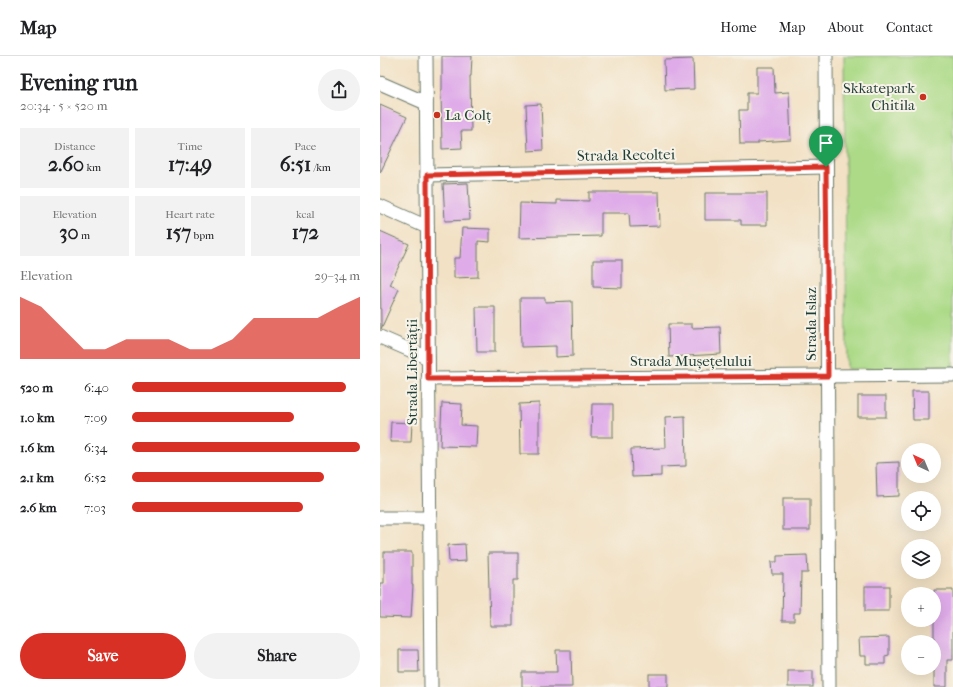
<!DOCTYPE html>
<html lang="en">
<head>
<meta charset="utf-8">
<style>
  body { margin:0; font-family:"IM FELL French Canon",serif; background:#f2f2f2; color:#202124; height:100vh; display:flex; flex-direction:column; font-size:15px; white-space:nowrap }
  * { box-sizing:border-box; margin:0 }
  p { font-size:13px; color:#757577 }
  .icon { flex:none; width:22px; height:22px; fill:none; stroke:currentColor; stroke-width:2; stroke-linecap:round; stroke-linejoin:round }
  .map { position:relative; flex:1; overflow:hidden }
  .panel { display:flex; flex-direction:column; background:#fff; width:380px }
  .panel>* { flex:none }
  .needle { width:26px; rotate:316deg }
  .buttons { position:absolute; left:521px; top:387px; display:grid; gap:8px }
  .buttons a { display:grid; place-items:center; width:40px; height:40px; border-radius:50%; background:#fff; box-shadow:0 4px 16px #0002; font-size:20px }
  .pin { position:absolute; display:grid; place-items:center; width:34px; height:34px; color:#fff; margin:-41px -17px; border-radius:50% 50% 50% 0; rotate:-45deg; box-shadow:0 0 4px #0007 }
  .pin .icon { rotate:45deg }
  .round { display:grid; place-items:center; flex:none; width:42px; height:42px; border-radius:21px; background:#f2f2f2 }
  .headline { display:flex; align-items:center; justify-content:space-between; height:68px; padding:0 20px }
  h1 { font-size:22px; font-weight:700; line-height:30px }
  .metrics { display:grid; grid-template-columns:repeat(3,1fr); gap:6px; height:68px; padding:4px 20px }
  .metrics div { display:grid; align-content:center; border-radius:0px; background:#f2f2f2; text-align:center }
  .metrics b { font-size:20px; font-weight:700 }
  .metrics small { font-size:11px; font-weight:400 }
  .metrics p { font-size:11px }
  .chart { height:112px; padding:8px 20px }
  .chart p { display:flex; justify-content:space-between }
  .chart svg { width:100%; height:72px; margin-top:4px; fill:#d93025; opacity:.7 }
  .primary-button { display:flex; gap:8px; margin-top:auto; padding:8px 20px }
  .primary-button a { flex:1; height:46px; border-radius:24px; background:#d93025; color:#fff; font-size:16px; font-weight:700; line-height:46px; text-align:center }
  .primary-button a+a { background:#f2f2f2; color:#202124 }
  ul { padding:0 20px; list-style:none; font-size:13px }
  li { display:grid; grid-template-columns:64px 48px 1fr; align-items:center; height:30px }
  li i { height:10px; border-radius:5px; background:#d93025 }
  header { display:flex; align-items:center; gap:24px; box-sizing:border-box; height:56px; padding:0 20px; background:#fff; border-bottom:1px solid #e0e0e0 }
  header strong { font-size:19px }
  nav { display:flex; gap:22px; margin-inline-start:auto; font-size:14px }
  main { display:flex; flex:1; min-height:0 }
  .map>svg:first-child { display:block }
  .green { fill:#acda87; stroke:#668c5e }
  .building { fill:#dface9 }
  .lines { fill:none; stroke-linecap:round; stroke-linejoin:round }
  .minor-casing { stroke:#697666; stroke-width:15 }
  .minor { stroke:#fff; stroke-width:13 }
  .route-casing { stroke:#fff; stroke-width:8 }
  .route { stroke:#d93025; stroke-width:5 }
  .poi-dot { fill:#c8321e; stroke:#f7f3e8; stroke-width:1.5 }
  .labels { text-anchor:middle; stroke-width:4; stroke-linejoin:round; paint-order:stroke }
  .poi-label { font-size:15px; fill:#1f3d34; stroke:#f7f3e8; text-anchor:end }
  .street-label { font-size:15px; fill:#1f3d34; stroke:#f7f3e8 }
</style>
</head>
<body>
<header>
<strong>Map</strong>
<nav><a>Home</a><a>Map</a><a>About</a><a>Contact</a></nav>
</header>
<main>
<section class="panel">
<div class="headline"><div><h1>Evening run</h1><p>20:34 · 5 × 520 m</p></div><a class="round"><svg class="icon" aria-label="share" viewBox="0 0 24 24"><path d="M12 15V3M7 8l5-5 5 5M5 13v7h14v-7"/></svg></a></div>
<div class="metrics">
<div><p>Distance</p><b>2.60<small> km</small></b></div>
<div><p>Time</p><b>17:49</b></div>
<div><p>Pace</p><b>6:51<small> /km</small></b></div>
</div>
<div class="metrics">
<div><p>Elevation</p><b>30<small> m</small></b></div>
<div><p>Heart rate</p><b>157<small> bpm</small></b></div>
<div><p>kcal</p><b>172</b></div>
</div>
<div class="chart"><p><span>Elevation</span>29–34 m</p>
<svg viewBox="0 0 160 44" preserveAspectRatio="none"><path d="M0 44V6L10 12L20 25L30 38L40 38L50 32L60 32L70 32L80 38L90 38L100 32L110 19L120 19L130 19L140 19L150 12L160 6V44z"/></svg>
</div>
<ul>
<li><b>520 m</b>6:40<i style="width:94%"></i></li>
<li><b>1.0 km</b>7:09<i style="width:71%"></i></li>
<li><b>1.6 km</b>6:34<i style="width:100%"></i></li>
<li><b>2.1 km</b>6:52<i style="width:84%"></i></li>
<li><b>2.6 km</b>7:03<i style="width:75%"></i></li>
</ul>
<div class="primary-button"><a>Save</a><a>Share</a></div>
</section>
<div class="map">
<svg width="573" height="631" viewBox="0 0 573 631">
  <rect width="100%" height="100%" fill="#f7f3e8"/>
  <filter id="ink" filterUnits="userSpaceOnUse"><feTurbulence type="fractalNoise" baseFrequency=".025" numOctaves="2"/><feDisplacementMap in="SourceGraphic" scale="8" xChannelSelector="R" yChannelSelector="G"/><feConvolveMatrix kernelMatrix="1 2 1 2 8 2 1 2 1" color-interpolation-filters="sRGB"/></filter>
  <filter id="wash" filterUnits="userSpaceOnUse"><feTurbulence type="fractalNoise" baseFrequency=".012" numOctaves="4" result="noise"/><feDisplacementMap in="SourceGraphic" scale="16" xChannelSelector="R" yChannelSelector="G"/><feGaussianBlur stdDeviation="0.9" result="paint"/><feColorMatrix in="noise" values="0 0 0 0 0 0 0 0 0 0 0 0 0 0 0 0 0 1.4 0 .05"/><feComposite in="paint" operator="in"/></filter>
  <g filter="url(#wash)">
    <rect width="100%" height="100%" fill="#f2e1c4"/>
    <!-- green -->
    <polygon class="green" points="464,0 573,0 573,313 467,313"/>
    <g id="blocks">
      <!-- building -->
      <g class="building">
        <polygon points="62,0 92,0 91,20 90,20 91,75 81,75 82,92 62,93 61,34 62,34"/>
        <polygon points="313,3 314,33 285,34 284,4"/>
        <polygon points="377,11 394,11 395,37 409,36 411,84 378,86 378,88 360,88 359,54 367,54 367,37 377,37"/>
        <polygon points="161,48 163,94 148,95 146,49"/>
        <polygon points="0,49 27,61 0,117"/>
        <polygon points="88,127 90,164 65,165 63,128"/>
        <polygon points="209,136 279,136 280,170 250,171 249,157 221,157 221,180 139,182 140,147 177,148 177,144 209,145"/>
        <polygon points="325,137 387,137 387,169 361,169 361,164 325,164"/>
        <polygon points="82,172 110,173 110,186 98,185 98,221 74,222 74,202 80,202"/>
        <polygon points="0,175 29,188 10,229 19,233 1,273"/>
        <polygon points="213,204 242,204 242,232 213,231"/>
        <polygon points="140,242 165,242 165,246 192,245 193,300 176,301 176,290 141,291"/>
        <polygon points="96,251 115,251 115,296 97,296"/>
        <polygon points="288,268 312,268 312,272 340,271 341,298 289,301"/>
        <polygon points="532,335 549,335 549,364 533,364"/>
        <rect x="478" y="340" width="28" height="21"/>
        <polygon points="62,347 82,348 81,369 97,370 96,391 60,390"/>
        <polygon points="159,347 159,398 140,398 139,348"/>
        <polygon points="212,348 233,348 233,381 211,381"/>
        <polygon points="305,360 306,410 281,411 281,420 252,421 251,393 286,392 285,361"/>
        <polygon points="11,366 32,367 31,386 10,386"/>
        <polygon points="519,406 519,440 497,441 496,407"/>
        <rect x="403" y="442" width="27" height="32"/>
        <polygon points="85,488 86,505 69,506 68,489"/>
        <polygon points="4,496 32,496 32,529 33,529 31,562 0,561 0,527 4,527"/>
        <polygon points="108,497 138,497 138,524 133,524 133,570 110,570"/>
        <polygon points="427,499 428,517 421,517 420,557 414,557 414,565 402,565 403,518 392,518 391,506 397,506 397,500"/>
        <rect x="485" y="530" width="24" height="25"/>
        <polygon points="554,534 573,534 573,604 567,604 567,631 554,631"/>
        <polygon points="509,581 509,599 505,600 505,608 486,608 486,600 480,600 479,582"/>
        <polygon points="19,594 38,594 39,616 19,616"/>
        <polygon points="176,594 191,594 192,631 142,631 142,616 177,616"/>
        <rect x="408" y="615" width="25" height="16"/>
        <rect x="269" y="618" width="19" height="13"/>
      </g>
    </g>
  </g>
  <g filter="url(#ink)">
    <use href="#blocks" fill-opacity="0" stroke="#697666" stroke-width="1"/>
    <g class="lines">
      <!-- minor casing -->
      <g class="minor-casing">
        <g id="minor">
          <polyline points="46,0 51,631"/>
          <polyline points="446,0 449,631"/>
          <polyline points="0,27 46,47"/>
          <polyline points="47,119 446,111"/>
          <polyline points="0,150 47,171"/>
          <polyline points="0,281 48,302"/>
          <polyline points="48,323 573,319"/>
          <polyline points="0,462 50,462"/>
        </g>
      </g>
      <!-- minor -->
      <use href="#minor" class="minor"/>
    </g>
  </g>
  <g class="lines" filter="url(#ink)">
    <!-- route casing -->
    <g class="route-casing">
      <polygon id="route" points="446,111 448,320 48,323 47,119"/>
    </g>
    <!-- route -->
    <use href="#route" class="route"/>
  </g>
  <!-- markers -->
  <g class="poi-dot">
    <circle cx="543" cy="41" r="4"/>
    <circle cx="57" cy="59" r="4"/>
  </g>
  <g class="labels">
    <!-- poi labels -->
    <g class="poi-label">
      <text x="535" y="37">Skkatepark<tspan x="535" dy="17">Chitila</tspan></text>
      <text x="65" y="64" text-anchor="start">La Colț</text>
    </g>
    <!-- street labels -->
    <g class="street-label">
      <text transform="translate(246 99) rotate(-1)" y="5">Strada Recoltei</text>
      <text transform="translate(431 268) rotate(-90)" y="5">Strada Islaz</text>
      <text x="311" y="310">Strada Mușețelului</text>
      <text transform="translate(32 316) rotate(-90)" y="5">Strada Libertății</text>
    </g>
  </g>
</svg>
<div class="buttons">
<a><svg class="needle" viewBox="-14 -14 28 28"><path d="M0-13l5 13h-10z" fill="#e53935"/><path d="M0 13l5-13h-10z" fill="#757577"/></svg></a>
<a><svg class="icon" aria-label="locate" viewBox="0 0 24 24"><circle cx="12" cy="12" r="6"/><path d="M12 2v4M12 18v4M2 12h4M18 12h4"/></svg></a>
<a><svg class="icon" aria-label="layers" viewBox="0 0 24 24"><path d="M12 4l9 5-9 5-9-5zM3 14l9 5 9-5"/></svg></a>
<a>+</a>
<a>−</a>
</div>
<div class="pin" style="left:446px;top:111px;background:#1e9e55"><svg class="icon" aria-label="arrive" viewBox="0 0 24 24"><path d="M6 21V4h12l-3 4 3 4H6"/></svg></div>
</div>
</main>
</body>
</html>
